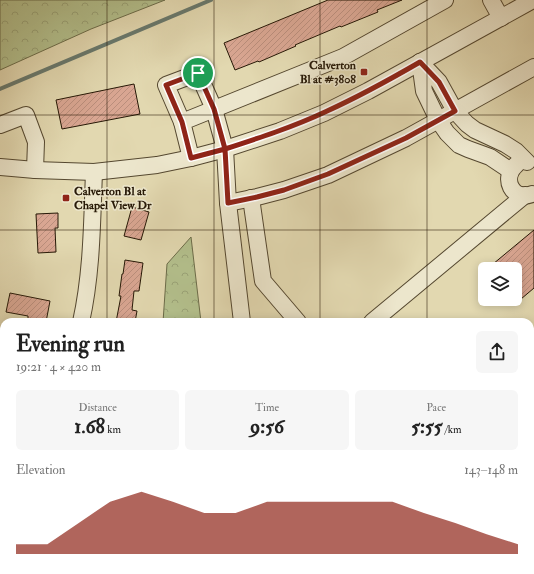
<!DOCTYPE html>
<html lang="en">
<head>
<meta charset="utf-8">
<style>
  body { margin:0; font-family:"IM FELL Double Pica",serif; background:#f6f6f6; color:#222; height:100vh; display:flex; flex-direction:column; font-size:15px; white-space:nowrap }
  * { box-sizing:border-box; margin:0 }
  p { font-size:13px; color:#767676 }
  .icon { flex:none; width:22px; height:22px; fill:none; stroke:currentColor; stroke-width:2; stroke-linecap:round; stroke-linejoin:round }
  .map { position:relative; flex:1; overflow:hidden }
  .panel { position:absolute; left:0px; top:318px; width:534px; height:256px; display:flex; flex-direction:column; background:#fff; border-radius:12px 12px 0 0; box-shadow:0 2px 10px #0003 }
  .panel>* { flex:none }
  .controls { position:absolute; left:478px; top:262px; display:grid; gap:8px }
  .controls a { display:grid; place-items:center; width:44px; height:44px; border-radius:6px; background:#fff; box-shadow:0 2px 10px #0003; font-size:20px }
  .pin { position:absolute; display:grid; place-items:center; width:34px; height:34px; color:#fff; margin:-17px; border:2px solid #fff; border-radius:50%; box-shadow:0 1px 4px #0007 }
  .round { display:grid; place-items:center; flex:none; width:42px; height:42px; border-radius:6px; background:#f6f6f6 }
  .headline { display:flex; align-items:center; justify-content:space-between; height:68px; padding:0 16px }
  h1 { font-size:22px; font-weight:700; line-height:30px }
  .metrics { display:grid; grid-template-columns:repeat(3,1fr); gap:6px; height:68px; padding:4px 16px }
  .metrics div { display:grid; align-content:center; border-radius:6px; background:#f6f6f6; text-align:center }
  .metrics b { font-size:20px; font-weight:700 }
  .metrics small { font-size:11px; font-weight:400 }
  .metrics p { font-size:11px }
  .chart { height:112px; padding:8px 16px }
  .chart p { display:flex; justify-content:space-between }
  .chart svg { width:100%; height:72px; margin-top:4px; fill:#8f2418; opacity:.7 }
  .map>svg:first-child { display:block }
  .forest { fill:url(#forest-crowns); stroke:#6c6c49 }
  .lines { fill:none; stroke-linecap:round; stroke-linejoin:round }
  .stream { stroke:#69796d; stroke-width:4 }
  .building { fill:url(#building-hatch); stroke:#261806 }
  .minor-casing { stroke:#554830; stroke-width:18 }
  .path { stroke:#261806; stroke-width:2.5; stroke-dasharray:3 2; stroke-linecap:butt }
  .minor { stroke:#ece6cc; stroke-width:16 }
  .route-casing { stroke:#fff; stroke-width:8 }
  .route { stroke:#8f2418; stroke-width:5 }
  .grid { fill:none; stroke:#261806; stroke-width:1; stroke-opacity:0.55 }
  .poi-dot { fill:#8f2418; stroke:#ece6cc; stroke-width:1.5 }
  .labels { text-anchor:middle; stroke-width:3; stroke-linejoin:round; paint-order:stroke }
  .poi-label { font-size:12px; font-weight:bold; fill:#261806; stroke:#ece6cc; text-anchor:end }
</style>
</head>
<body>
<div class="map">
<svg width="534" height="574" viewBox="0 0 534 574">
  <defs>
    <pattern id="forest-crowns" width="20" height="18" patternUnits="userSpaceOnUse"><rect width="20" height="18" fill="#b3bf8c"/><path d="M2 6a3 3 0 1 1 6 0M12 15a3 3 0 1 1 6 0" fill="none" stroke="#9aa377"/></pattern>
    <pattern id="building-hatch" width="6" height="6" patternUnits="userSpaceOnUse"><rect width="6" height="6" fill="#d9a692"/><path d="M-1 1l2-2M0 6l6-6M5 7l2-2" fill="none" stroke="#ba8e7c"/></pattern>
  </defs>
  <rect width="100%" height="100%" fill="#e2d8b0"/>
  <filter id="stains"><feTurbulence type="fractalNoise" baseFrequency=".005" numOctaves="4"/><feColorMatrix values="0 0 0 0 .2 0 0 0 0 .09 0 0 0 0 .02 0 0 0 .5 -.17"/></filter>
  <radialGradient id="worn" r=".72"><stop offset=".6" stop-color="#630" stop-opacity="0"/><stop offset="1" stop-color="#630" stop-opacity=".3"/></radialGradient>
  <!-- forest -->
  <g class="forest">
    <polygon points="0,0 165,0 91,29 0,70"/>
    <polygon points="191,237 201,322 163,322 167,264"/>
    <polygon points="93,570 145,570 143,574 91,574"/>
  </g>
  <g class="lines">
    <!-- stream -->
    <polyline class="stream" points="0,89 211,0"/>
  </g>
  <!-- building -->
  <g class="building">
    <polygon points="328,0 402,0 377,10 378,12 341,27 340,26 295,45 296,46 259,62 258,61 235,70 224,43"/>
    <polygon points="134,84 140,114 62,129 56,100"/>
    <polygon points="132,207 149,212 141,240 124,236"/>
    <polygon points="58,213 58,228 55,228 56,252 38,253 36,214"/>
    <polygon points="534,230 534,288 521,299 515,292 515,269 487,269"/>
    <polygon points="125,260 143,263 139,291 134,291 132,310 137,311 135,322 116,322 121,296 119,296 122,274 123,274"/>
    <polygon points="10,293 50,301 46,322 40,322 28,320 28,316 6,312"/>
  </g>
  <g class="lines">
    <!-- minor casing -->
    <g class="minor-casing">
      <g id="minor">
        <polyline points="491,0 501,18"/>
        <polyline points="420,62 424,91 438,120 447,133 459,145 468,149 490,157 511,171"/>
        <polyline points="420,62 439,82 455,111 467,124 475,130 505,144 516,151 527,162"/>
        <polyline points="182,122 166,85 198,73 214,109 225,149 228,203 242,322"/>
        <polyline points="0,125 26,115 36,142 35,170"/>
        <polyline points="191,158 182,122 343,57 445,0"/>
        <path d="M517,164C500,178 513,202 532,194"/>
        <polyline points="0,167 35,170 94,172 157,165 191,158 225,149 280,131 324,113 368,91 533,0"/>
        <polyline points="251,198 263,281 298,322"/>
        <polyline points="228,203 257,197 284,190 328,175 406,138 534,67"/>
        <path d="M81,322C92,273 92,222 94,172"/>
        <polyline points="372,322 525,195"/>
        <polyline points="0,348 4,349"/>
        <polyline points="530,521 534,519"/>
        <polyline points="244,570 247,574"/>
        <polyline points="281,570 284,574"/>
        <polyline points="413,570 416,574"/>
        <polyline points="468,570 472,574"/>
        <polyline points="520,570 523,574"/>
        <polyline points="0,573 4,561"/>
        <polyline points="169,574 170,570"/>
        <polyline points="336,574 341,570"/>
      </g>
    </g>
    <!-- path -->
    <polyline class="path" points="530,369 534,366"/>
    <!-- minor -->
    <use href="#minor" class="minor"/>
  </g>
  <g class="lines">
    <!-- route casing -->
    <g class="route-casing">
      <path id="route" d="M198,73L166,85L182,122L191,158L225,149L228,203L257,197L284,190L328,174L406,138L455,111L439,82L420,62C389,80 358,97 325,112C293,127 259,138 225,149L214,109L198,73"/>
    </g>
    <!-- route -->
    <use href="#route" class="route"/>
  </g>
  <!-- grid -->
  <path class="grid" d="M107,0V322M214,0V322M320,0V322M427,0V322M0,115H534M0,230H534M0,344H4M530,344H534M0,459H4M530,459H534M107,570V574M214,570V574M320,570V574M427,570V574"/>
  <!-- markers -->
  <g class="poi-dot">
    <rect x="360" y="68" width="8" height="8" rx="2"/>
    <rect x="62" y="194" width="8" height="8" rx="2"/>
  </g>
  <g class="labels">
    <!-- poi labels -->
    <g class="poi-label">
      <text x="356" y="69">Calverton<tspan x="356" dy="14">Bl at #3808</tspan></text>
      <text x="74" y="195" text-anchor="start">Calverton Bl at<tspan x="74" dy="14">Chapel View Dr</tspan></text>
    </g>
  </g>
  <rect width="100%" height="100%" filter="url(#stains)"/>
  <rect width="100%" height="100%" fill="url(#worn)"/>
</svg>
<div class="controls">
<a><svg class="icon" aria-label="layers" viewBox="0 0 24 24"><path d="M12 4l9 5-9 5-9-5zM3 14l9 5 9-5"/></svg></a>
</div>
<div class="pin" style="left:198px;top:73px;background:#1e9e55"><svg class="icon" aria-label="arrive" viewBox="0 0 24 24"><path d="M6 21V4h12l-3 4 3 4H6"/></svg></div>
<section class="panel">
<div class="headline"><div><h1>Evening run</h1><p>19:21 · 4 × 420 m</p></div><a class="round"><svg class="icon" aria-label="share" viewBox="0 0 24 24"><path d="M12 15V3M7 8l5-5 5 5M5 13v7h14v-7"/></svg></a></div>
<div class="metrics">
<div><p>Distance</p><b>1.68<small> km</small></b></div>
<div><p>Time</p><b>9:56</b></div>
<div><p>Pace</p><b>5:55<small> /km</small></b></div>
</div>
<div class="chart"><p><span>Elevation</span>143–148 m</p>
<svg viewBox="0 0 160 44" preserveAspectRatio="none"><path d="M0 44V38L10 38L20 25L30 12L40 6L50 12L60 19L70 19L80 12L90 12L100 12L110 12L120 12L130 19L140 25L150 32L160 38V44z"/></svg>
</div>
</section>
</div>
</body>
</html>
